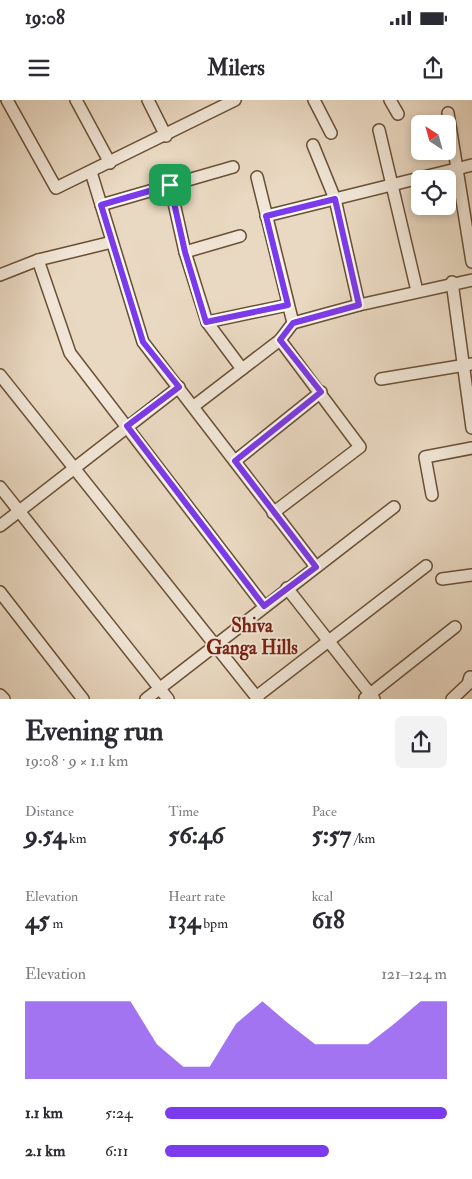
<!DOCTYPE html>
<html lang="en">
<head>
<meta charset="utf-8">
<style>
  body { margin:0; font-family:"IM FELL Double Pica",serif; background:#f2f2f3; color:#2b2b33; height:100vh; display:flex; flex-direction:column; font-size:19px; white-space:nowrap }
  * { box-sizing:border-box; margin:0 }
  p { font-size:16px; color:#7c7c81 }
  .icon { flex:none; width:28px; height:28px; fill:none; stroke:currentColor; stroke-width:2; stroke-linecap:round; stroke-linejoin:round }
  .map { position:relative; height:599px; overflow:hidden }
  .sheet { display:flex; flex-direction:column; background:#fff; flex:1 }
  .sheet>* { flex:none }
  .needle { width:32px; rotate:324deg }
  .fabs { position:absolute; left:411px; top:15px; display:grid; gap:10px }
  .fabs a { display:grid; place-items:center; width:45px; height:45px; border-radius:8px; background:#fff; box-shadow:0 2px 8px #0003; font-size:25px }
  .pin { position:absolute; display:grid; place-items:center; width:42px; height:42px; color:#fff; margin:-21px; border-radius:10px; box-shadow:0 2px 8px #0006 }
  .round { display:grid; place-items:center; flex:none; width:52px; height:52px; border-radius:8px; background:#f2f2f3 }
  .summary { display:flex; align-items:center; justify-content:space-between; height:85px; padding:0 25px }
  h1 { font-size:28px; font-weight:700; line-height:38px }
  .metrics { display:grid; grid-template-columns:repeat(3,1fr); gap:8px; height:85px; padding:5px 25px }
  .metrics div { display:grid; align-content:center }
  .metrics b { font-size:25px; font-weight:700 }
  .metrics small { font-size:14px; font-weight:400 }
  .metrics p { font-size:14px }
  .chart { height:140px; padding:10px 25px }
  .chart p { display:flex; justify-content:space-between }
  .chart svg { width:100%; height:90px; margin-top:5px; fill:#7c3aed; opacity:.7 }
  ul { padding:0 25px; list-style:none; font-size:16px }
  li { display:grid; grid-template-columns:80px 60px 1fr; align-items:center; height:38px }
  li i { height:12px; border-radius:6px; background:#7c3aed }
  .status { display:flex; justify-content:space-between; align-items:center; height:35px; padding:0 25px; background:#fff; direction:ltr }
  .status svg { height:14px; fill:currentColor }
  header { display:flex; justify-content:space-between; align-items:center; height:65px; padding:0 25px; background:#fff; font-size:22px; font-weight:700 }
  .map>svg:first-child { display:block }
  .lines { fill:none; stroke-linecap:round; stroke-linejoin:round }
  .minor-casing { stroke:#695035; stroke-width:14 }
  .minor { stroke:#f1e6d7; stroke-width:11 }
  .route-casing { stroke:#fff; stroke-width:10 }
  .route { stroke:#7c3aed; stroke-width:6 }
  .labels { text-anchor:middle; stroke-width:4; stroke-linejoin:round; paint-order:stroke }
  .neighbourhood-label { font-size:19px; font-weight:bold; fill:#7a1f14; stroke:#f1e6d7 }
</style>
</head>
<body>
<div class="status"><b>19:08</b><svg viewBox="0 0 49 12"><path d="M0 12V9h3v3zM5 12V6h3v6zM10 12V3h3v9zM15 12V0h3v12zM26 1h20v11H26zM47 4h2v5h-2z"/></svg></div>
<header><svg class="icon" aria-label="menu" viewBox="0 0 24 24"><path d="M4 6h16M4 12h16M4 18h16"/></svg>Milers<svg class="icon" aria-label="share" viewBox="0 0 24 24"><path d="M12 15V3M7 8l5-5 5 5M5 13v7h14v-7"/></svg></header>
<div class="map">
<svg width="472" height="599" viewBox="0 0 472 599">
  <rect width="100%" height="100%" fill="#ead9c2"/>
  <filter id="stains"><feTurbulence type="fractalNoise" baseFrequency=".004" numOctaves="4"/><feColorMatrix values="0 0 0 0 .2 0 0 0 0 .09 0 0 0 0 .02 0 0 0 .5 -.17"/></filter>
  <radialGradient id="worn" r=".72"><stop offset=".6" stop-color="#630" stop-opacity="0"/><stop offset="1" stop-color="#630" stop-opacity=".3"/></radialGradient>
  <g class="lines">
    <!-- minor casing -->
    <g class="minor-casing">
      <g id="minor">
        <polyline points="7,0 56,88 235,0"/>
        <polyline points="76,0 110,63"/>
        <polyline points="148,0 166,36"/>
        <polyline points="314,0 331,33"/>
        <polyline points="390,0 398,14"/>
        <polyline points="448,13 472,162"/>
        <polyline points="379,30 417,191"/>
        <polyline points="313,45 335,99 359,205"/>
        <polyline points="91,72 143,242 316,467"/>
        <polyline points="257,77 293,223"/>
        <polyline points="170,85 185,152 207,222 242,269"/>
        <polyline points="101,105 233,67"/>
        <polyline points="266,116 472,65"/>
        <polyline points="185,152 240,136"/>
        <polyline points="38,160 70,253 264,506"/>
        <polyline points="0,175 38,160 112,142"/>
        <polyline points="452,182 472,328"/>
        <polyline points="207,222 288,205"/>
        <polyline points="0,275 258,599"/>
        <polyline points="381,279 472,264"/>
        <polyline points="194,306 280,240 293,223 359,205 472,180"/>
        <polyline points="235,361 321,292"/>
        <polyline points="0,387 168,599"/>
        <polyline points="432,395 425,357 472,348"/>
        <polyline points="273,413 360,347 280,240"/>
        <polyline points="0,426 179,287"/>
        <polyline points="442,479 472,475"/>
        <polyline points="287,488 374,599"/>
        <polyline points="0,492 83,599"/>
        <polyline points="0,595 4,599"/>
        <polyline points="256,597 426,466"/>
        <polyline points="365,598 455,527"/>
        <polyline points="146,599 394,407"/>
        <polyline points="452,599 468,584 470,577"/>
      </g>
    </g>
    <!-- minor -->
    <use href="#minor" class="minor"/>
  </g>
  <g class="lines">
    <!-- route casing -->
    <g class="route-casing">
      <polygon id="route" points="170,85 185,152 206,222 288,205 266,116 335,99 359,205 293,223 280,240 321,292 235,361 316,467 264,506 127,326 179,287 143,242 101,105"/>
    </g>
    <!-- route -->
    <use href="#route" class="route"/>
  </g>
  <g class="labels">
    <!-- neighbourhood labels -->
    <g class="neighbourhood-label">
      <text x="252" y="532">Shiva<tspan x="252" dy="22">Ganga Hills</tspan></text>
    </g>
  </g>
  <rect width="100%" height="100%" filter="url(#stains)"/>
  <rect width="100%" height="100%" fill="url(#worn)"/>
</svg>
<div class="fabs">
<a><svg class="needle" viewBox="-14 -14 28 28"><path d="M0-13l5 13h-10z" fill="#e53935"/><path d="M0 13l5-13h-10z" fill="#7c7c81"/></svg></a>
<a><svg class="icon" aria-label="locate" viewBox="0 0 24 24"><circle cx="12" cy="12" r="6"/><path d="M12 2v4M12 18v4M2 12h4M18 12h4"/></svg></a>
</div>
<div class="pin" style="left:170px;top:85px;background:#1e9e55"><svg class="icon" aria-label="arrive" viewBox="0 0 24 24"><path d="M6 21V4h12l-3 4 3 4H6"/></svg></div>
</div>
<section class="sheet">
<div class="summary"><div><h1>Evening run</h1><p>19:08 · 9 × 1.1 km</p></div><a class="round"><svg class="icon" aria-label="share" viewBox="0 0 24 24"><path d="M12 15V3M7 8l5-5 5 5M5 13v7h14v-7"/></svg></a></div>
<div class="metrics">
<div><p>Distance</p><b>9.54<small> km</small></b></div>
<div><p>Time</p><b>56:46</b></div>
<div><p>Pace</p><b>5:57<small> /km</small></b></div>
</div>
<div class="metrics">
<div><p>Elevation</p><b>45<small> m</small></b></div>
<div><p>Heart rate</p><b>134<small> bpm</small></b></div>
<div><p>kcal</p><b>618</b></div>
</div>
<div class="chart"><p><span>Elevation</span>121–124 m</p>
<svg viewBox="0 0 160 44" preserveAspectRatio="none"><path d="M0 44V6L10 6L20 6L30 6L40 6L50 27L60 38L70 38L80 17L90 6L100 17L110 27L120 27L130 27L140 17L150 6L160 6V44z"/></svg>
</div>
<ul>
<li><b>1.1 km</b>5:24<i style="width:100%"></i></li>
<li><b>2.1 km</b>6:11<i style="width:58%"></i></li>
</ul>
</section>
</body>
</html>
